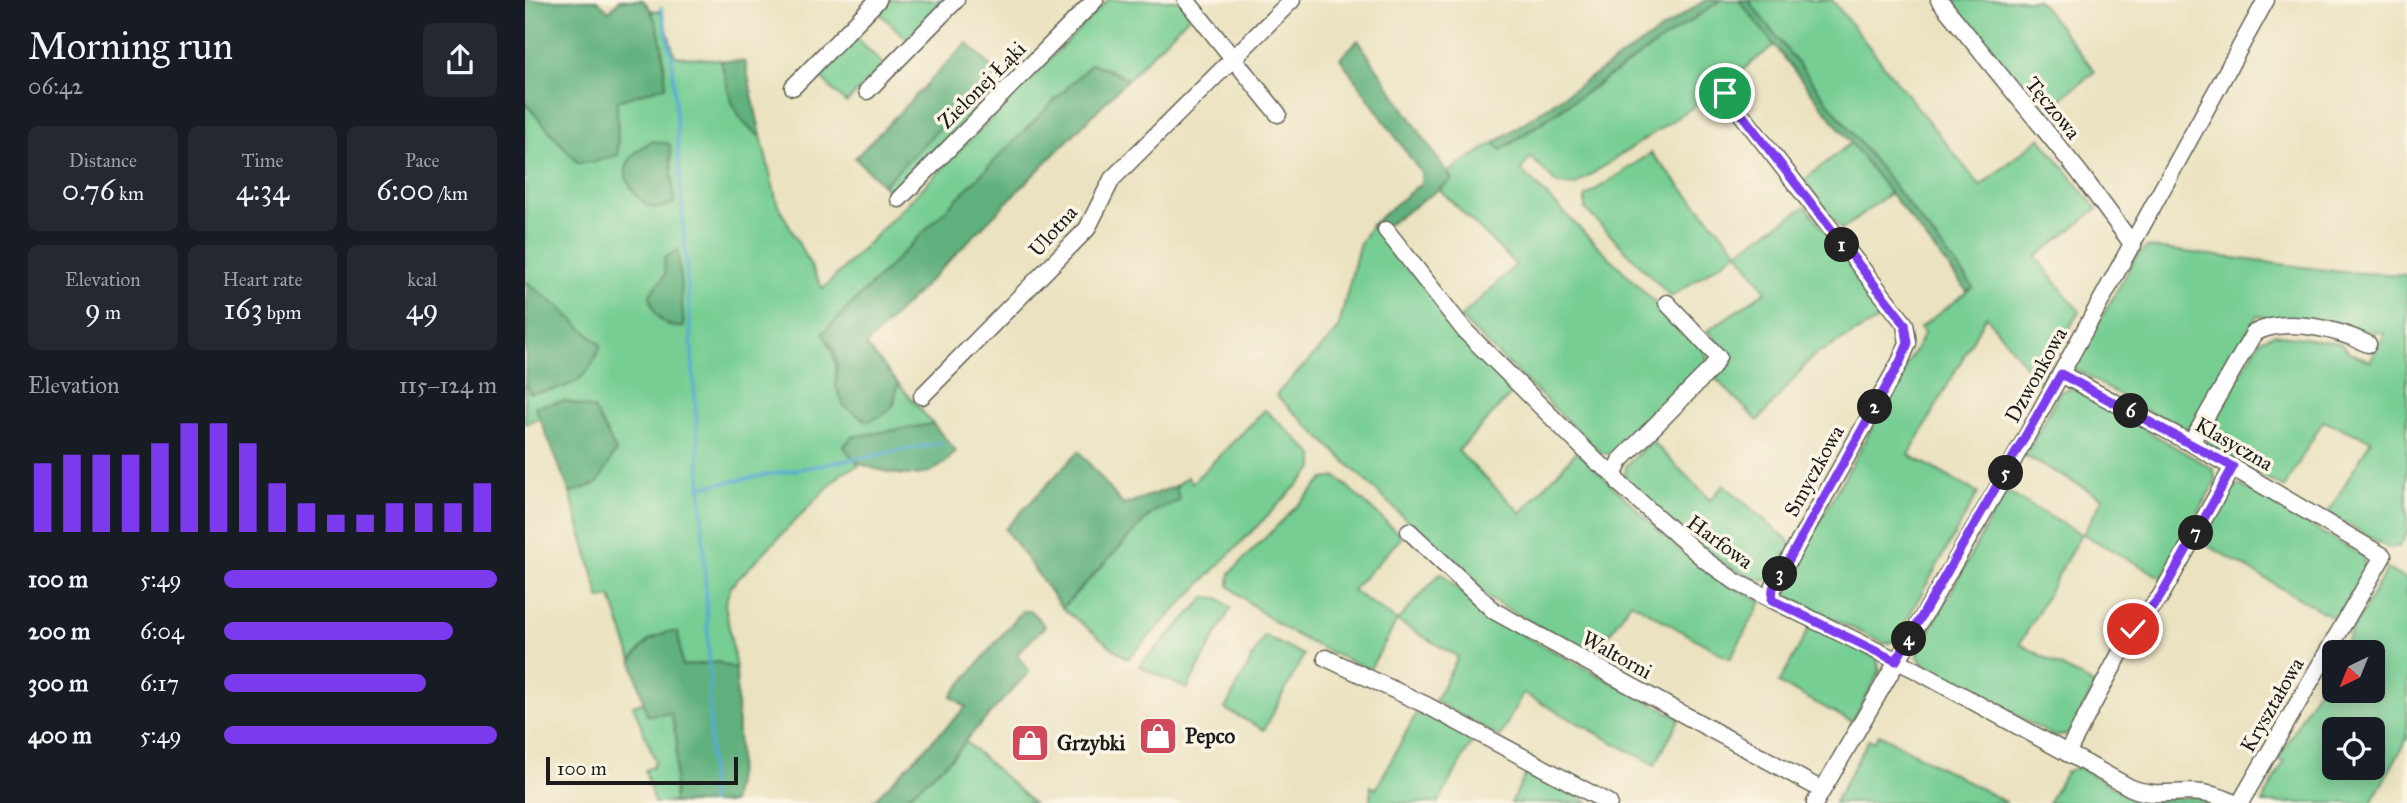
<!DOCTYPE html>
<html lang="en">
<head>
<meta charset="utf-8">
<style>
  body { margin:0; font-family:"IM FELL Great Primer",serif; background:#242831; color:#f1f3f6; height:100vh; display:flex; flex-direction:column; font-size:26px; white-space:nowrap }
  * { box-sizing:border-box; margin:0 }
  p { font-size:23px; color:#9ea1a6 }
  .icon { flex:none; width:38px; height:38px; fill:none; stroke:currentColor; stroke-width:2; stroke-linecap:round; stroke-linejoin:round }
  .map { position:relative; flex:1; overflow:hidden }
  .side { display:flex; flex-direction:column; background:#171b24; width:525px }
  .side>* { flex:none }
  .needle { width:46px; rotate:223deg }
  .tools { position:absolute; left:1797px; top:640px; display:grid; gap:14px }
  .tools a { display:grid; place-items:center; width:63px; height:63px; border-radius:10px; background:#171b24; box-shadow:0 4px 18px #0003; font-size:35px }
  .scale { position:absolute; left:21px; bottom:18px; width:192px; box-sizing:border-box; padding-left:7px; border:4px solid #1c1c1c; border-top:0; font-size:19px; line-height:24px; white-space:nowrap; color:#1c1c1c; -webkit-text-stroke:5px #fcf5e5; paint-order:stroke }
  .pin { position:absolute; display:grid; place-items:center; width:60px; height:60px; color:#fff; margin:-30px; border:4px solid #fff; border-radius:50%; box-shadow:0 2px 7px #0007 }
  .km { position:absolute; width:35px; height:35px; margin:-18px; border-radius:50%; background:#222; color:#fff; font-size:19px; line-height:35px; text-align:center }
  .round { display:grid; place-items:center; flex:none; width:74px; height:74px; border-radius:10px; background:#242831 }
  .head { display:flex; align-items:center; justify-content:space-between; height:119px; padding:0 28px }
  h1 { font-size:38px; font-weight:600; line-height:52px }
  .figures { display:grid; grid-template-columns:repeat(3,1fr); gap:10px; height:119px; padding:7px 28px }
  .figures div { display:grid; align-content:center; border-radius:10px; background:#242831; text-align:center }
  .figures b { font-size:30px; font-weight:600 }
  .figures small { font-size:19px; font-weight:400 }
  .figures p { font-size:19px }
  .chart { height:196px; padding:14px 28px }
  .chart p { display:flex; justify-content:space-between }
  .chart svg { width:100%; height:126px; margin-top:7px; stroke:#7c3aed; stroke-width:6 }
  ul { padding:0 28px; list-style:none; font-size:23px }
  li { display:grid; grid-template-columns:112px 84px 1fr; align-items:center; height:52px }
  li i { height:18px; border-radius:9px; background:#7c3aed }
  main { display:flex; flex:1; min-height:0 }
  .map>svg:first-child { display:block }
  .green { fill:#76ce93; stroke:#497558; stroke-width:2; fill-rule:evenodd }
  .forest { fill:#60b17d; stroke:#3e664c; stroke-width:2 }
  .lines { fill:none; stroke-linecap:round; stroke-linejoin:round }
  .stream { stroke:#56aad1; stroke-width:3.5 }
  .minor-casing { stroke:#646155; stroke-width:19 }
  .minor { stroke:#fff; stroke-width:16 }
  .route-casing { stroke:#fff; stroke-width:14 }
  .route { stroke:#7c3aed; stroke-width:9 }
  .labels { text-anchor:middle; stroke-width:7; stroke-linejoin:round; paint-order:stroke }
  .street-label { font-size:21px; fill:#1c1c1c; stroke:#fcf5e5 }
  .poi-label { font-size:21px; font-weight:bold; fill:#1c1c1c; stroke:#fcf5e5; text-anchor:start }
</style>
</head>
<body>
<main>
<section class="side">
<div class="head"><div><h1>Morning run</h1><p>06:42</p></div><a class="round"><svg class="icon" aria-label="share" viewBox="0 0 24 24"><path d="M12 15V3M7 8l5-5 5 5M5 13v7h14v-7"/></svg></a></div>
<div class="figures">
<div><p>Distance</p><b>0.76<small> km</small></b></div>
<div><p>Time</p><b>4:34</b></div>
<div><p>Pace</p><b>6:00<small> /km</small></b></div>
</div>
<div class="figures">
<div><p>Elevation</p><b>9<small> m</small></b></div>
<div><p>Heart rate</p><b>163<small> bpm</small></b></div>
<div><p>kcal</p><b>49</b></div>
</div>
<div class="chart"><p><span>Elevation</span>115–124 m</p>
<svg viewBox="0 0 160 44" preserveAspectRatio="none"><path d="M5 44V20M15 44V17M25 44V17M35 44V17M45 44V13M55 44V6M65 44V6M75 44V13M85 44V27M95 44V34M105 44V38M115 44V38M125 44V34M135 44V34M145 44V34M155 44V27"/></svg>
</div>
<ul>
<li><b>100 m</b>5:49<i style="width:100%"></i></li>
<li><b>200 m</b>6:04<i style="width:84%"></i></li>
<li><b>300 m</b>6:17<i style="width:74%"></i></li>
<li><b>400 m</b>5:49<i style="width:100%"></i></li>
</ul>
</section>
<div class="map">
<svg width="1882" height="803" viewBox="0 0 1882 803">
  <rect width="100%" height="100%" fill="#fcf5e5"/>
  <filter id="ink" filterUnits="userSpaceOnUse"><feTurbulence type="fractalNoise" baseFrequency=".0143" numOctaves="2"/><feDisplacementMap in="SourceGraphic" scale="14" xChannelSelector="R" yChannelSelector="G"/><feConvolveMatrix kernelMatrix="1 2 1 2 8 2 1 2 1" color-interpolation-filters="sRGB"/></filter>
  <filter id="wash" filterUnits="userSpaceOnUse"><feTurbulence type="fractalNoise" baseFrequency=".00686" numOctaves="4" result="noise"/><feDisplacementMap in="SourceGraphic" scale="28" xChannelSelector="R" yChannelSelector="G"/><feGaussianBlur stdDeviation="1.57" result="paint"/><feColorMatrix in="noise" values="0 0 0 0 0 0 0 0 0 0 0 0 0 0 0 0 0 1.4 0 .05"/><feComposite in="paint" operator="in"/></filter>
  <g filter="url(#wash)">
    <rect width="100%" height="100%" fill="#eae2c0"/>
    <!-- green -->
    <g class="green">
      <polygon points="361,0 423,0 383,40 351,10"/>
      <path d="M583,0H653L665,15L603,79L580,68L298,333C309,352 312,365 311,387L369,405L373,383L408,424L327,437L319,446L334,466L318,472L206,586L200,604L211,669L192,662L157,667L153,632L123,641L107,660L86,597L75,599L45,493L73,483L69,410L40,401L11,406L15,418L0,424V381L5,393L3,283L0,284V103L53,163L92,100L139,61L127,10L137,12L150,56L196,60C203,89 207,122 236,136L252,203L298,289Z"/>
      <polygon points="1196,0 1214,0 1249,45 1183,97 1049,186 1032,184 1006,157 996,170 1181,353 1182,363 1089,454 1076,453 935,318 991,265 914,189 927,180 923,172 969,143 977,150"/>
      <polygon points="1223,0 1307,0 1455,186 1515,138 1572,209 1511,257 1554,311 1514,383 1461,316 1384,455 1453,493 1370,641 1360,644 1262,597 1260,584 1399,334 1395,328 1448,287"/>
      <polygon points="1424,0 1513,0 1570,71 1516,115"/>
      <polygon points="327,34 359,65 321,103 289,71"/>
      <polygon points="471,71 481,81 368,195 358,185"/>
      <polygon points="1326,143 1365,193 1317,230 1279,180"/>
      <polygon points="1126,153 1213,251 1281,206 1364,314 1288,356 1233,421 1189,377 1207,357 1182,331 1241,291 1213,252 1146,297 1060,209 1060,197"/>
      <polygon points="846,225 990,390 933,451 996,513 1052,451 1147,543 1190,578 1237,601 1205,659 1106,602 1069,657 964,599 751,395 813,330 834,246"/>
      <polygon points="1622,247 1817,272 1882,275 1882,533 1875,546 1863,548 1803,513 1846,440 1798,421 1759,488 1683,445 1681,435 1735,340 1749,334 1816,343 1824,352 1845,361 1860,333 1732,316 1668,426 1655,430 1548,368 1612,255"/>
      <polygon points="1548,388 1688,469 1691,480 1637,578 1558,534 1578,498 1500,456 1535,391"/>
      <polygon points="740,410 789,455 789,468 602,659 537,608 628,512 654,501 651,486 662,477 667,483"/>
      <polygon points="1126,440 1185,500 1199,485 1267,544 1248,578 1234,582 1185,557 1100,479 1101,466"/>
      <path d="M812,477L877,537L827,590L872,621L916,573L962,616L1155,718L1130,765L998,693L975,737L910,701L933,657L872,621L845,669C785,645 753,629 704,586L705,573L799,479Z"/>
      <polygon points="1715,485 1839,557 1839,577 1814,621 1675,541 1705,488"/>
      <polygon points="1480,491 1556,534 1495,644 1570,685 1544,734 1528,736 1398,664 1392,655"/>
      <path d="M1862,569L1882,580V739L1846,803H1737L1759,762L1753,759L1809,660L1810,691H1848V653H1814ZM1810,730H1848V768H1810Z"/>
      <polygon points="681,597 694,598 706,608 662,689 614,666"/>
      <polygon points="1286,625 1352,658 1355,671 1327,722 1254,683"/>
      <polygon points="739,636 779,655 739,730 700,709"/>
      <polygon points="119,702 122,715 146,713 152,741 149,801 129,803 120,770 128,767 130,760 108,705"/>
      <polygon points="893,710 948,740 913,803 845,803 846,786 851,789"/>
      <polygon points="1354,734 1482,803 1309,803 1344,739 1349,742"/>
      <path d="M440,741L508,803H375C390,789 434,755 440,741Z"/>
      <polygon points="1553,767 1610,799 1685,797 1694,803 1523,803 1541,772"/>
      <polygon points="1003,770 1064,803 986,803"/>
    </g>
    <!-- forest -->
    <g class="forest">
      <path d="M0,0H72L84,11L95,0H118C137,20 139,59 141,86L92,101L93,155L68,162L53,163L0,103Z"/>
      <polygon points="1180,0 1196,0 976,150 969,143"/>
      <polygon points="1214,0 1223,0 1448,287 1442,291"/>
      <polygon points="833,40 927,180 851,233 846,225 896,183 896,173 815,58"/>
      <polygon points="442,43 471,71 358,185 330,158"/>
      <path d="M196,60L220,62L236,136C207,122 203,89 196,60Z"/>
      <path d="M567,63L603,79L341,345L373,383C368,408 368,414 342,421L319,406L311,387L312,365L309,351L298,333Z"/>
      <path d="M127,141L145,144L149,203C144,205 138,208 133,208C118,209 99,183 101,169C103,156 116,148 127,141Z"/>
      <path d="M153,250L159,327C137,330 127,312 125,294L140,275L139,258Z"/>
      <path d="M2,283L33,306L76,345C62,384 44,389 5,393L0,381Z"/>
      <polygon points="40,401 69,409 91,451 73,483 45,493 10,406"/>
      <path d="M408,424L431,451C411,477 388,479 358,471C340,466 329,465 319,446L327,437Z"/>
      <polygon points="554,451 598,505 651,486 654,501 628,512 537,608 480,529"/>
      <path d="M497,611H506L520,626L492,654L504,672L440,741C434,755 390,789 375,803H346L441,707L426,696Z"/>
      <polygon points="142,632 153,632 157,666 192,662 211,669 214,765 207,803 146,803 149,801 152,741 146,713 122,715 107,660 123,641"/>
    </g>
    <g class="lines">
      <!-- stream -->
      <g class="stream">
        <polyline points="136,8 147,56 175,472 185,680 185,803"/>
        <polyline points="176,487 417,443"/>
      </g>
    </g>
  </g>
  <g filter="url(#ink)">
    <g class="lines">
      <!-- minor casing -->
      <g class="minor-casing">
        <g id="minor">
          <polyline points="661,0 753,114"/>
          <polyline points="1414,0 1554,172 1608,245"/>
          <polyline points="268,87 353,0"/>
          <polyline points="342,91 431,0"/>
          <polyline points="1200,93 1380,324 1383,343 1375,362 1248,588 1247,600"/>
          <polyline points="374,199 570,0"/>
          <path d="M861,230L940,331L1072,462L1089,474L1095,484L1180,560L1211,582L1389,669L1606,788C1640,802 1667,781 1709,803"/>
          <polyline points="1536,374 1666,443 1858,556 1715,803"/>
          <polyline points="397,396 562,229 587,179 767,0"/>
          <path d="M1666,443L1729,333C1761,316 1812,329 1843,344"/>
          <polyline points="1089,474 1095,461 1187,368 1193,357 1142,303"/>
          <polyline points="884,531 969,611 1297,790"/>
          <polyline points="801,658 901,705 1084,803"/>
          <polyline points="1542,753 1608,629 1635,597 1708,467"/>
          <polyline points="1290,803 1483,470 1741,0"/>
        </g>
      </g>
      <!-- minor -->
      <use href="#minor" class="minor"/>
    </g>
  </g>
  <g class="lines" filter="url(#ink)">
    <!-- route casing -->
    <g class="route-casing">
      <polyline id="route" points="1200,93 1380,324 1383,343 1375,362 1248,588 1247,600 1371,661 1536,374 1708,467 1635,597 1608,629"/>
    </g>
    <!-- route -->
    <use href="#route" class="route"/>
  </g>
  <!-- icons -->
  <defs>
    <g id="shop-square" transform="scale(2.0125)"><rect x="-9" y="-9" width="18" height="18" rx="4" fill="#d1495b" stroke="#fcf5e5"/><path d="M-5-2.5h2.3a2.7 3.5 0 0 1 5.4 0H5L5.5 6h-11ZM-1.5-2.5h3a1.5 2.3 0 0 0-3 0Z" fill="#fff"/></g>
  </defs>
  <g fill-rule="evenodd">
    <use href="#shop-square" x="633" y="736"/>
    <use href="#shop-square" x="505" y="743"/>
  </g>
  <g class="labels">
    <!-- street labels -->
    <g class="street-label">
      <text transform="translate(457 85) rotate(-45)" y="7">Zielonej Łąki</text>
      <text transform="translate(1528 108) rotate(51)" y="7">Tęczowa</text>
      <text transform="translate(528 231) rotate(-48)" y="7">Ulotna</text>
      <text transform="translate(1511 375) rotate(-61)" y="7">Dzwonkowa</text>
      <text transform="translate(1709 444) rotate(30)" y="7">Klasyczna</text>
      <text transform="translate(1289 471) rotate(-61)" y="7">Smyczkowa</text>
      <text transform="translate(1195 542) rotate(36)" y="7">Harfowa</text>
      <text transform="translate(1092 655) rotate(29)" y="7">Waltorni</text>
      <text transform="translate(1747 705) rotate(-60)" y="7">Kryształowa</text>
    </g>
    <!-- poi labels -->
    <g class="poi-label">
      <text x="660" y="743">Pepco</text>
      <text x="532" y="750">Grzybki</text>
    </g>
  </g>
</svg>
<div class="tools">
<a><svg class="needle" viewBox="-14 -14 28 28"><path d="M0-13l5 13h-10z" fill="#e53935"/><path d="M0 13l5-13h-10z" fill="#9ea1a6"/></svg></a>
<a><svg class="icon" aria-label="locate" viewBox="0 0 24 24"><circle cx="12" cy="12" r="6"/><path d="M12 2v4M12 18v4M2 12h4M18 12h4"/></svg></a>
</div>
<div class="scale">100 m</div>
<div class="pin" style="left:1200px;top:93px;background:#1e9e55"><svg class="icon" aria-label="arrive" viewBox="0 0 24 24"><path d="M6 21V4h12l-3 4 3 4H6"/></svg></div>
<div class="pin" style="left:1608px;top:629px;background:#d93025"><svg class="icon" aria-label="check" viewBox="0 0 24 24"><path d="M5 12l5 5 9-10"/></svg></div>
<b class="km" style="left:1317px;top:245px">1</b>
<b class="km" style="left:1350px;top:407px">2</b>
<b class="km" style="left:1255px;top:574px">3</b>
<b class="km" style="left:1384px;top:639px">4</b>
<b class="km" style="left:1481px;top:473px">5</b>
<b class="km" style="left:1606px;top:411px">6</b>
<b class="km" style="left:1671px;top:533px">7</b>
</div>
</main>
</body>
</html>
